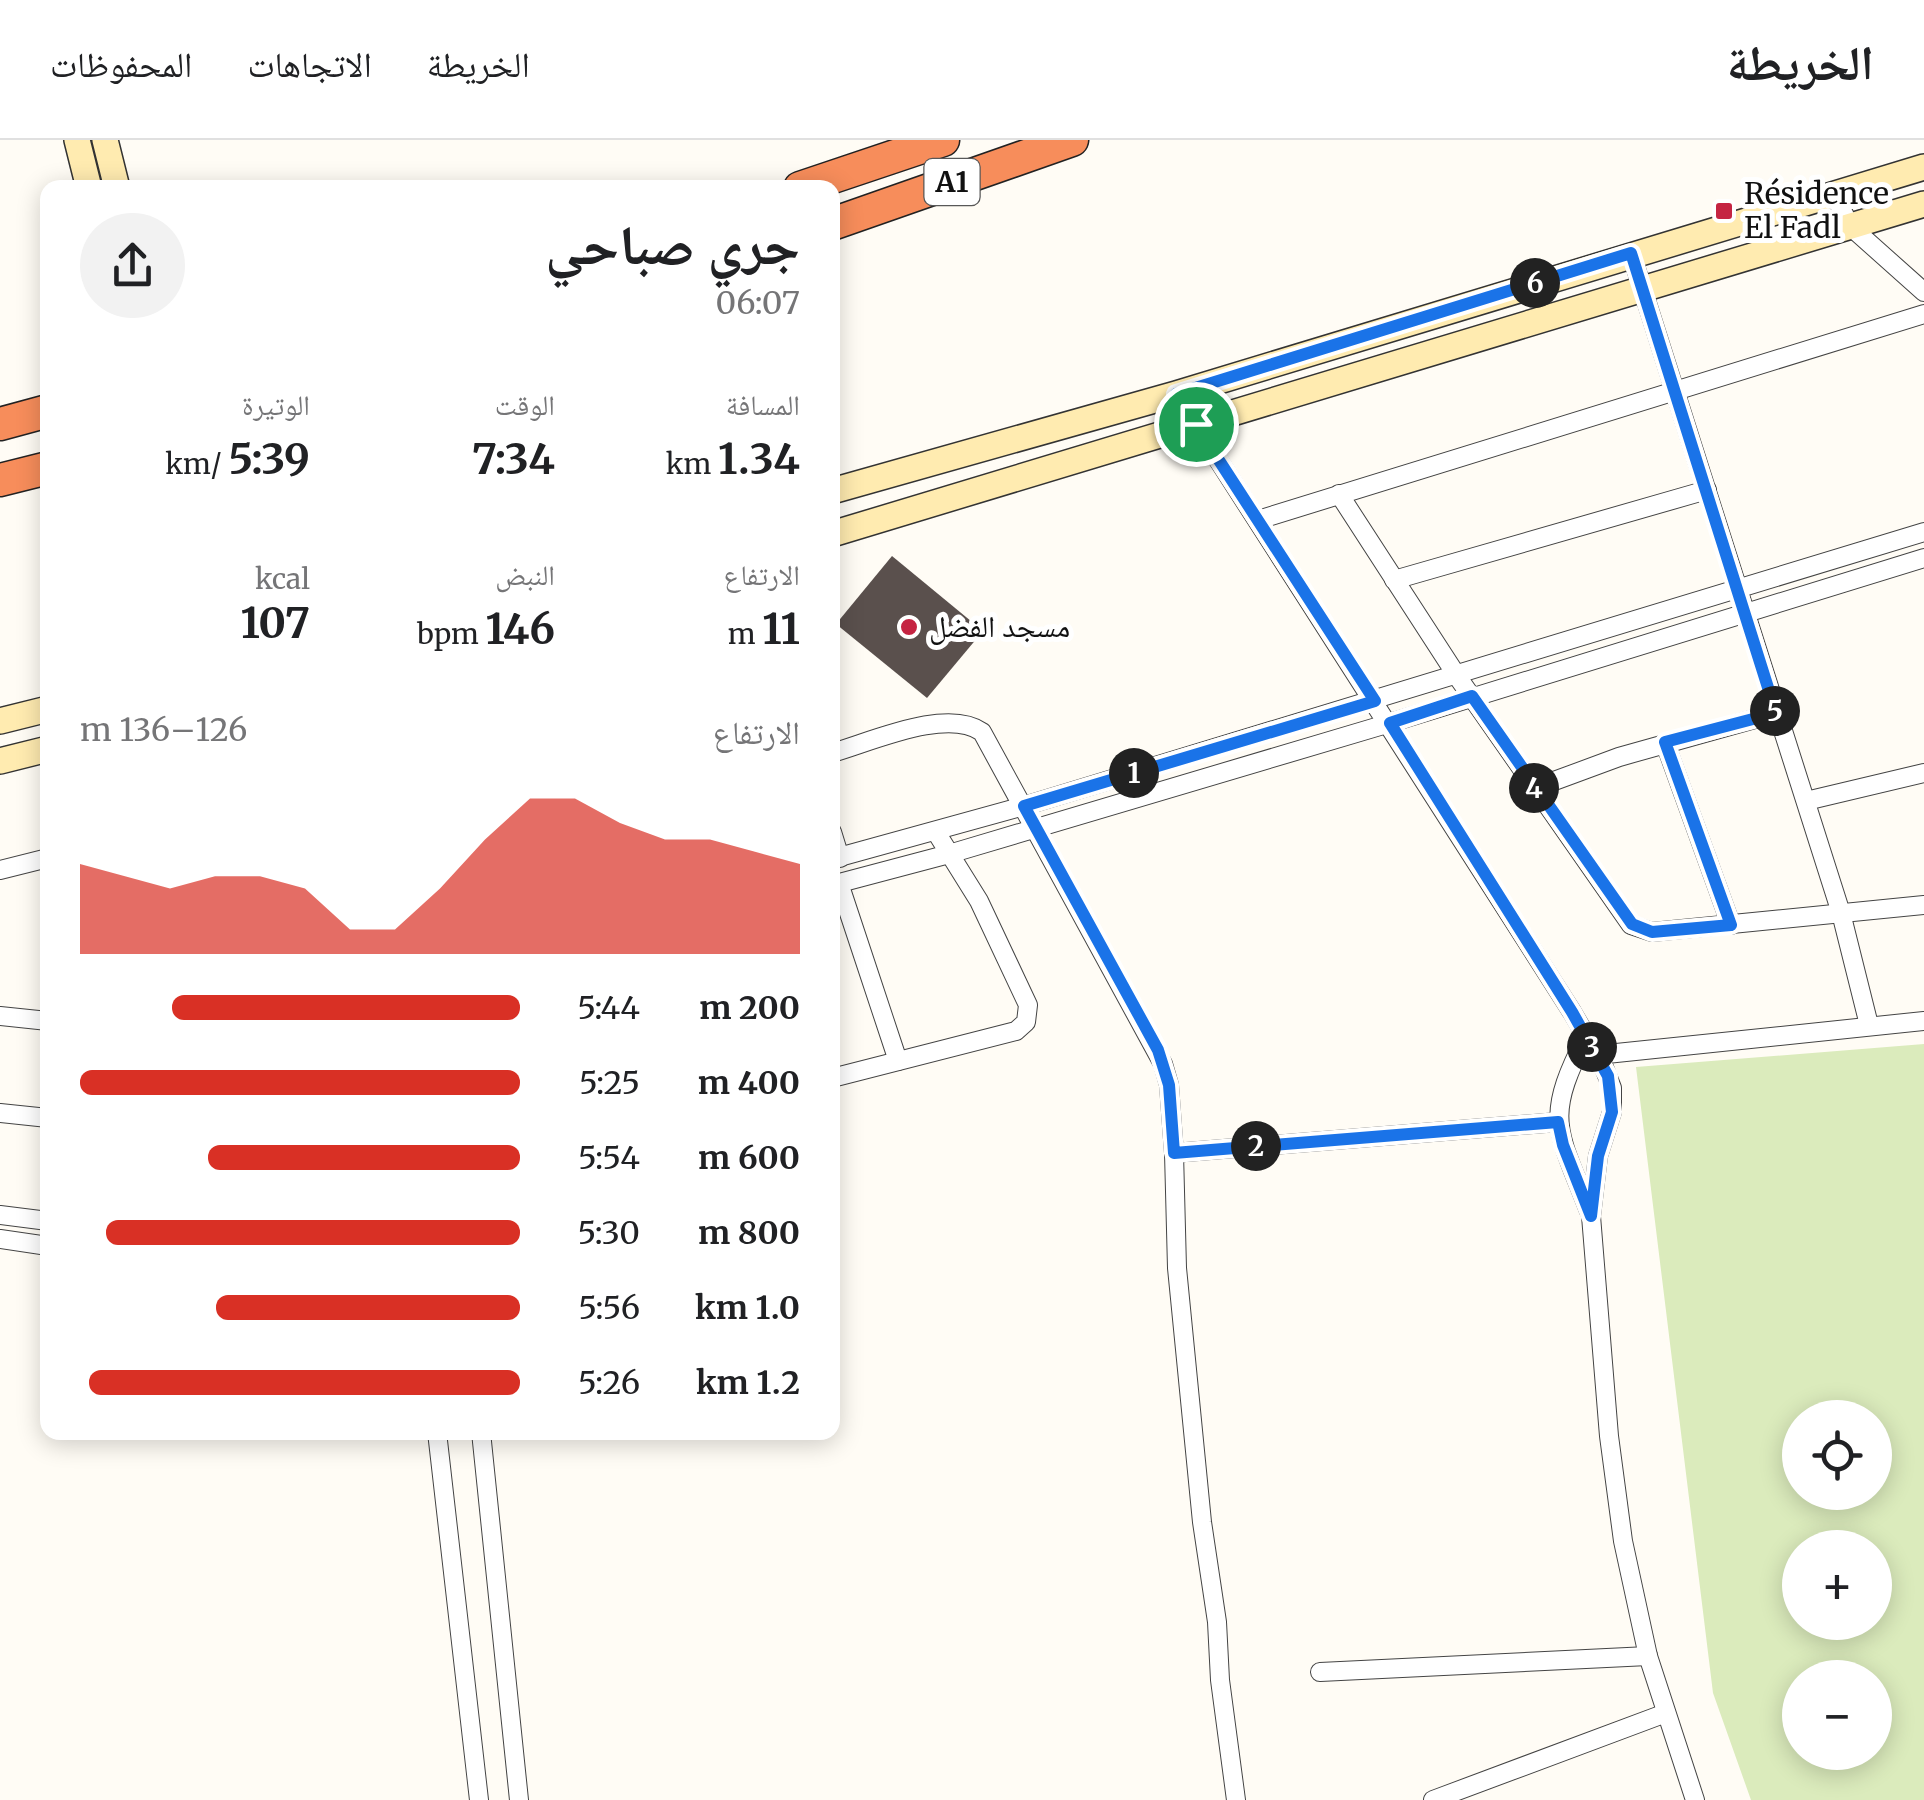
<!DOCTYPE html>
<html lang="ar">
<head>
<meta charset="utf-8">
<style>
  body { margin:0; font-family:Merriweather,"Noto Naskh Arabic",serif; background:#f2f2f2; color:#202124; direction:rtl; height:100vh; display:flex; flex-direction:column; font-size:38px; white-space:nowrap }
  * { box-sizing:border-box; margin:0 }
  p { font-size:32px; color:#757577 }
  .icon { flex:none; width:55px; height:55px; fill:none; stroke:currentColor; stroke-width:2; stroke-linecap:round; stroke-linejoin:round }
  .map { position:relative; flex:1; overflow:hidden; direction:ltr }
  .side { position:absolute; left:40px; top:40px; width:800px; height:1260px; display:flex; flex-direction:column; background:#fff; border-radius:20px; box-shadow:0 5px 25px #0003; direction:rtl }
  .side>* { flex:none }
  .fabs { position:absolute; left:1782px; top:1260px; display:grid; gap:20px }
  .fabs a { display:grid; place-items:center; width:110px; height:110px; border-radius:50%; background:#fff; box-shadow:0 5px 25px #0003; font-size:50px }
  .pin { position:absolute; display:grid; place-items:center; width:85px; height:85px; color:#fff; margin:-42px; border:5px solid #fff; border-radius:50%; box-shadow:0 2px 10px #0007 }
  .km { position:absolute; width:50px; height:50px; margin:-25px; border-radius:50%; background:#222; color:#fff; font-size:28px; line-height:50px; text-align:center }
  .round { display:grid; place-items:center; flex:none; width:105px; height:105px; border-radius:52px; background:#f2f2f2 }
  .head { display:flex; align-items:center; justify-content:space-between; height:170px; padding:0 40px }
  h1 { font-size:55px; font-weight:700; line-height:75px }
  .metrics { display:grid; grid-template-columns:repeat(3,1fr); gap:15px; height:170px; padding:10px 40px }
  .metrics div { display:grid; align-content:center }
  .metrics b { font-size:42px; font-weight:700 }
  .metrics small { font-size:28px; font-weight:400 }
  .metrics p { font-size:28px }
  .chart { height:280px; padding:20px 40px }
  .chart p { display:flex; justify-content:space-between }
  .chart svg { width:100%; height:180px; margin-top:10px; fill:#d93025; opacity:.7 }
  ul { padding:0 40px; list-style:none; font-size:32px }
  li { display:grid; grid-template-columns:160px 120px 1fr; align-items:center; height:75px }
  li i { height:25px; border-radius:12px; background:#d93025 }
  header { display:flex; align-items:center; gap:60px; box-sizing:border-box; height:140px; padding:0 50px; background:#fff; border-bottom:2px solid #e0e0e0 }
  header strong { font-size:48px }
  nav { display:flex; gap:55px; margin-inline-start:auto; font-size:35px }
  .map>svg:first-child { display:block }
  .green { fill:#dbebbc; fill-rule:evenodd }
  .building { fill:#5a504d }
  .lines { fill:none; stroke-linecap:round; stroke-linejoin:round }
  .street-casing { stroke:#444; stroke-width:20 }
  .secondary-casing { stroke:#333; stroke-width:28 }
  .highway-casing { stroke:#222; stroke-width:35 }
  .street { stroke:#fff; stroke-width:18 }
  .secondary { stroke:#ffebb0; stroke-width:25 }
  .highway { stroke:#f78d5b; stroke-width:32 }
  .route-casing { stroke:#fff; stroke-width:20 }
  .route { stroke:#1a73e8; stroke-width:12 }
  .poi-dot { fill:#c52442; stroke:#fff; stroke-width:4 }
  .labels { text-anchor:middle; stroke-width:10; stroke-linejoin:round; paint-order:stroke }
  .shield { fill:#fff; stroke:#585858; stroke-width:2.5 }
  .shield-label { font-size:28px; font-weight:bold; fill:#111 }
  .poi-label { font-size:30px; fill:#111; stroke:#fff; text-anchor:start }
</style>
</head>
<body>
<header>
<strong>الخريطة</strong>
<nav><a>الخريطة</a><a>الاتجاهات</a><a>المحفوظات</a></nav>
</header>
<div class="map">
<svg width="1924" height="1660" viewBox="0 0 1924 1660">
  <rect width="100%" height="100%" fill="#fffcf5"/>
  <!-- green -->
  <path class="green" d="M1924,904V1660H1751L1713,1553L1636,927ZM1800,1278H1875V1352H1800ZM1800,1408H1875V1482H1800ZM1800,1538H1875V1612H1800Z"/>
  <!-- building -->
  <polygon class="building" points="892,416 983,491 927,558 836,484"/>
  <g class="lines">
    <!-- street casing -->
    <g class="street-casing">
      <g id="street">
        <polyline points="1833,52 1850,86 1924,152"/>
        <polyline points="1631,113 1841,773 1869,885"/>
        <polyline points="1176,254 1572,872 1603,925 1612,948 1612,972 1598,1016 1591,1076 1609,1296 1623,1401 1648,1516 1695,1660"/>
        <polyline points="1339,354 1457,536 1631,785 1652,792 1924,765"/>
        <polyline points="1258,380 1924,174"/>
        <polyline points="1394,440 1707,350"/>
        <polyline points="1665,603 1731,785"/>
        <path d="M832,613C871,602 947,567 982,592L1163,924L1169,945L1174,1013L1177,1128L1202,1382L1217,1482L1220,1540L1236,1660"/>
        <polyline points="1535,648 1619,617 1776,573"/>
        <polyline points="1806,661 1924,633"/>
        <polyline points="832,692 840,718"/>
        <polyline points="832,719 1024,666 1924,392"/>
        <polyline points="0,730 48,718"/>
        <polyline points="839,743 898,921"/>
        <polyline points="832,745 949,714 1390,583 1924,418"/>
        <polyline points="0,876 48,881"/>
        <path d="M1586,897C1543,980 1558,990 1589,1071"/>
        <polyline points="1597,915 1924,881"/>
        <polyline points="832,938 1016,891 1026,882 1028,865 979,761 936,692"/>
        <polyline points="0,973 48,978"/>
        <polyline points="1174,1013 1558,982"/>
        <polyline points="0,1075 48,1081"/>
        <polyline points="0,1099 48,1106"/>
        <polyline points="437,1292 479,1660"/>
        <polyline points="481,1292 519,1660"/>
        <polyline points="1320,1532 1648,1516"/>
        <polyline points="1433,1660 1666,1573"/>
      </g>
    </g>
    <!-- secondary casing -->
    <g class="secondary-casing">
      <g id="secondary">
        <polyline points="77,0 89,48"/>
        <polyline points="105,0 117,48"/>
        <polyline points="832,351 1176,254 1924,27"/>
        <polyline points="832,394 1924,64"/>
        <polyline points="0,581 48,569"/>
        <polyline points="0,621 48,609"/>
      </g>
    </g>
    <!-- highway casing -->
    <g class="highway-casing">
      <g id="highway">
        <polyline points="800,48 943,0"/>
        <polyline points="832,84 1072,0"/>
        <polyline points="0,284 48,271"/>
        <polyline points="0,340 48,328"/>
      </g>
    </g>
    <!-- street -->
    <use href="#street" class="street"/>
    <!-- secondary -->
    <use href="#secondary" class="secondary"/>
    <!-- highway -->
    <use href="#highway" class="highway"/>
  </g>
  <g class="lines">
    <!-- route casing -->
    <g class="route-casing">
      <polygon id="route" points="1631,113 1776,573 1665,602 1731,785 1652,792 1632,784 1472,556 1390,583 1572,872 1608,936 1612,972 1598,1016 1591,1076 1563,1005 1558,982 1174,1013 1169,945 1158,910 1024,666 1375,561 1176,254"/>
    </g>
    <!-- route -->
    <use href="#route" class="route"/>
  </g>
  <!-- markers -->
  <g class="poi-dot">
    <rect x="1714" y="61" width="20" height="20" rx="5"/>
    <circle cx="909" cy="487" r="10"/>
  </g>
  <g class="labels">
    <!-- shield labels -->
    <rect class="shield" x="924.5" y="19" width="55" height="46" rx="8"/>
    <g class="shield-label">
      <text x="952" y="52">A1</text>
    </g>
    <!-- poi labels -->
    <g class="poi-label">
      <text x="1744" y="64">Résidence<tspan x="1744" dy="34">El Fadl</tspan></text>
      <text x="929" y="497">مسجد الفضل</text>
    </g>
  </g>
</svg>
<div class="fabs">
<a><svg class="icon" aria-label="locate" viewBox="0 0 24 24"><circle cx="12" cy="12" r="6"/><path d="M12 2v4M12 18v4M2 12h4M18 12h4"/></svg></a>
<a>+</a>
<a>−</a>
</div>
<div class="pin" style="left:1196px;top:284px;background:#1e9e55"><svg class="icon" aria-label="arrive" viewBox="0 0 24 24"><path d="M6 21V4h12l-3 4 3 4H6"/></svg></div>
<b class="km" style="left:1134px;top:633px">1</b>
<b class="km" style="left:1256px;top:1006px">2</b>
<b class="km" style="left:1592px;top:907px">3</b>
<b class="km" style="left:1534px;top:648px">4</b>
<b class="km" style="left:1775px;top:571px">5</b>
<b class="km" style="left:1535px;top:143px">6</b>
<section class="side">
<div class="head"><div><h1>جري صباحي</h1><p>06:07</p></div><a class="round"><svg class="icon" aria-label="share" viewBox="0 0 24 24"><path d="M12 15V3M7 8l5-5 5 5M5 13v7h14v-7"/></svg></a></div>
<div class="metrics">
<div><p>المسافة</p><b>1.34<small> km</small></b></div>
<div><p>الوقت</p><b>7:34</b></div>
<div><p>الوتيرة</p><b>5:39<small> /km</small></b></div>
</div>
<div class="metrics">
<div><p>الارتفاع</p><b>11<small> m</small></b></div>
<div><p>النبض</p><b>146<small> bpm</small></b></div>
<div><p>kcal</p><b>107</b></div>
</div>
<div class="chart"><p><span>الارتفاع</span>126–136 m</p>
<svg viewBox="0 0 160 44" preserveAspectRatio="none"><path d="M0 44V22L10 25L20 28L30 25L40 25L50 28L60 38L70 38L80 28L90 16L100 6L110 6L120 12L130 16L140 16L150 19L160 22V44z"/></svg>
</div>
<ul>
<li><b>200 m</b>5:44<i style="width:79%"></i></li>
<li><b>400 m</b>5:25<i style="width:100%"></i></li>
<li><b>600 m</b>5:54<i style="width:71%"></i></li>
<li><b>800 m</b>5:30<i style="width:94%"></i></li>
<li><b>1.0 km</b>5:56<i style="width:69%"></i></li>
<li><b>1.2 km</b>5:26<i style="width:98%"></i></li>
</ul>
</section>
</div>
</body>
</html>
